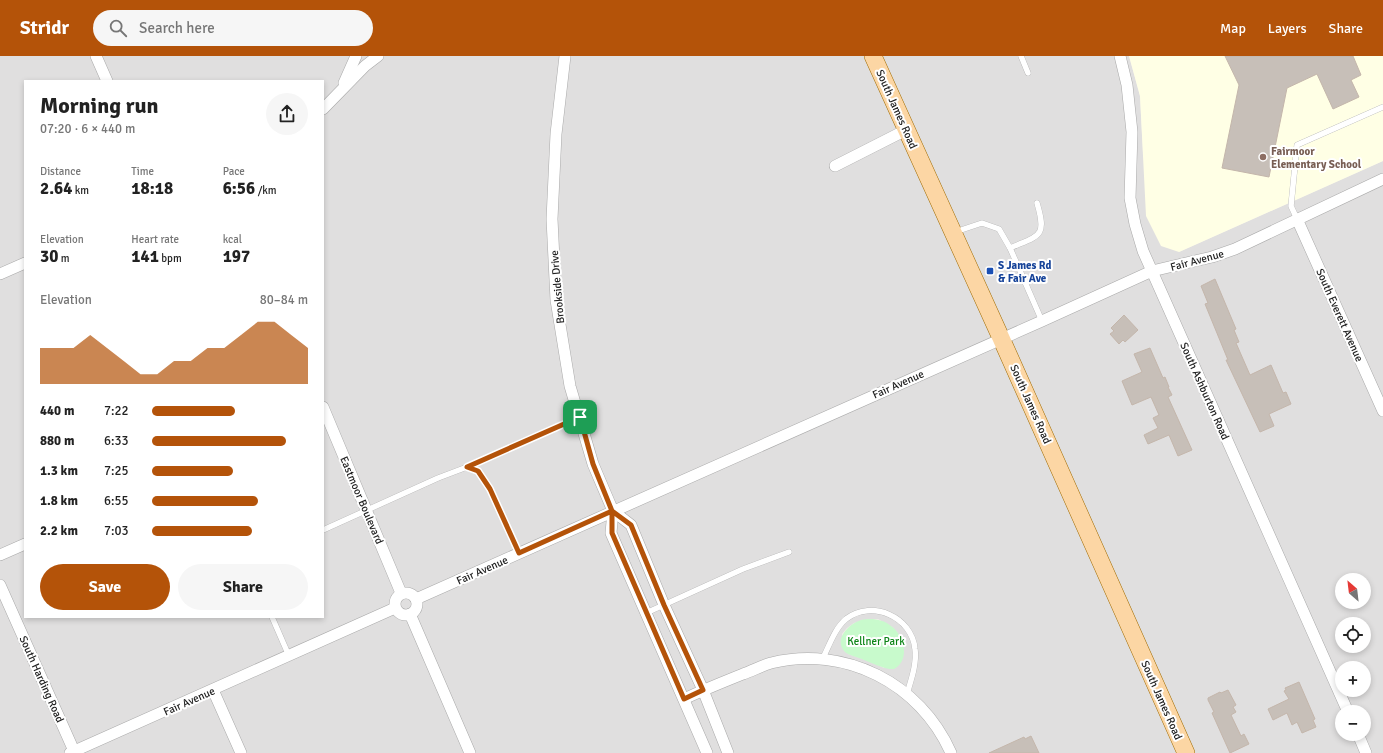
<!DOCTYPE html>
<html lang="en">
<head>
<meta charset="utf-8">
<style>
  body { margin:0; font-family:Signika,sans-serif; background:#f6f6f6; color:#222; height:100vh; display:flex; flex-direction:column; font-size:15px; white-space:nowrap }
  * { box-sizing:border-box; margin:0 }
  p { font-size:13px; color:#767676 }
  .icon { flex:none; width:22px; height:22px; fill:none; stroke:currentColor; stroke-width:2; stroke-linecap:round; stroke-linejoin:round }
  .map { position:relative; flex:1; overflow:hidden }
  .side { position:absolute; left:24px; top:24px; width:300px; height:538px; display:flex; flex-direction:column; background:#fff; border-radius:0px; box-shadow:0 2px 6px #0003 }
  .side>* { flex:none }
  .needle { width:26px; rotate:332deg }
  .tools { position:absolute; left:1335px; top:517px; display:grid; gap:8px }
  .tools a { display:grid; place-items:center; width:36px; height:36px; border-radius:50%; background:#fff; box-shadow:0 2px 6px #0003; font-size:20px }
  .pin { position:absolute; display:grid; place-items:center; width:34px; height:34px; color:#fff; margin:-17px; border-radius:8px; box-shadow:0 2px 6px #0006 }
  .round { display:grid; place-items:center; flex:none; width:42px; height:42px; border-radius:21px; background:#f6f6f6 }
  .head { display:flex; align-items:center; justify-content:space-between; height:68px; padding:0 16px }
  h1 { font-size:22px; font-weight:700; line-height:30px }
  .stats { display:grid; grid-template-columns:repeat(3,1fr); gap:6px; height:68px; padding:4px 16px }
  .stats div { display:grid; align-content:center }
  .stats b { font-size:17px; font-weight:700 }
  .stats small { font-size:11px; font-weight:400 }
  .stats p { font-size:11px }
  .chart { height:112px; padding:8px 16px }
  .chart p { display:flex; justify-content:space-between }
  .chart svg { width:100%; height:72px; margin-top:4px; fill:#b45309; opacity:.7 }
  .action { display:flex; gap:8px; margin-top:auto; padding:8px 16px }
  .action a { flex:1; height:46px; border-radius:24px; background:#b45309; color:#fff; font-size:16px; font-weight:700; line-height:46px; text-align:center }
  .action a+a { background:#f6f6f6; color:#222 }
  ul { padding:0 16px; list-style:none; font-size:13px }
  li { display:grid; grid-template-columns:64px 48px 1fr; align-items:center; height:30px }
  li i { height:10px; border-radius:5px; background:#b45309 }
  header { display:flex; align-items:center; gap:24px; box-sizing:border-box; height:56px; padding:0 20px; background:#b45309; color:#fff }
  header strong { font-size:19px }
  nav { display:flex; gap:22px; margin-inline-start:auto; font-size:14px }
  .search { width:280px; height:36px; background:#f6f6f6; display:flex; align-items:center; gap:10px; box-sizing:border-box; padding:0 14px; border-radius:22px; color:#767676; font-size:15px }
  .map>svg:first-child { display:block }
  .residential { fill:#e0dfdf; fill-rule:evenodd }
  .education { fill:#ffffe5 }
  .park { fill:#c8facc }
  .building { fill:#c7bfb8; stroke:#c4b6ab }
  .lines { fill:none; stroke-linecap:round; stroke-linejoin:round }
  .service-casing { stroke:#a9a9a9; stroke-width:6 }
  .minor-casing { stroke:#a9a9a9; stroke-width:12 }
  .primary-casing { stroke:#a06b00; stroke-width:18 }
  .service { stroke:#fff; stroke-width:5.5 }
  .minor { stroke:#fff; stroke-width:11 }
  .primary { stroke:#fcd6a4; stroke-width:17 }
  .route-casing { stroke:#fff; stroke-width:8 }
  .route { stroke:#b45309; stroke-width:5 }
  .education-dot { fill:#8d6e63; stroke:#fff; stroke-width:1.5 }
  .transit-dot { fill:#1a4fb4; stroke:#fff; stroke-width:1.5 }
  .labels { text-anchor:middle; stroke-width:4; stroke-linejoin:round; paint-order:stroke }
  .street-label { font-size:11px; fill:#222; stroke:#fff }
  .education-label { font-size:11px; font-weight:bold; fill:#785e54; stroke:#fff; text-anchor:start }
  .transit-label { font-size:11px; font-weight:bold; fill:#164399; stroke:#fff; text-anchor:start }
  .park-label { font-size:11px; fill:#0c8416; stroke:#fff }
</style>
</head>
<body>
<header>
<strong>Stridr</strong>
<div class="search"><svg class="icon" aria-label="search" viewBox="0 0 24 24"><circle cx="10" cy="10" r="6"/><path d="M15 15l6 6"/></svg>Search here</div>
<nav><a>Map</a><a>Layers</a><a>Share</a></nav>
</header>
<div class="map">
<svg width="1383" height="697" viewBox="0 0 1383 697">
  <rect width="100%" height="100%" fill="#f2efe9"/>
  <!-- residential -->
  <path class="residential" d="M0,0H1129L1140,40L1143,97L1179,196L1383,105V697H0ZM25,25H323V561H25ZM1342,524H1364V546H1342ZM870,563H878L892,571L897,576L903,587L884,612L869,605L848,598L842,578L847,572L854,567ZM1342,568H1364V590H1342ZM1342,612H1364V634H1342ZM1342,656H1364V678H1342Z"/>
  <!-- education -->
  <polygon class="education" points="1129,0 1383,0 1383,105 1179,196 1161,190 1146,160 1140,40"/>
  <!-- park -->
  <path class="park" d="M870,563C878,563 885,565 891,570C904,579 911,604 894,613C891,613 888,613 885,612C874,609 864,603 853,600C851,599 847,598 845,596C833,583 849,568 861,564C864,563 868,563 870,563Z"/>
  <!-- building -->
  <g class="building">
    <polygon points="1225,0 1353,0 1361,19 1351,24 1359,41 1333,53 1317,18 1287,32 1269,121 1222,112 1239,29"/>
    <polygon points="1215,223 1236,273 1234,274 1239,286 1236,287 1250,319 1271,309 1283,337 1286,336 1291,348 1269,358 1274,370 1260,376 1226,304 1228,304 1205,248 1208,247 1201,230"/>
    <polygon points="1124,259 1138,274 1125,286 1123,284 1119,288 1110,278 1114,275 1111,272"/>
    <polygon points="1150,292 1163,322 1165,321 1169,331 1168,331 1172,339 1168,341 1192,394 1178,400 1169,379 1148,388 1144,379 1158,372 1153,362 1159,359 1151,341 1132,349 1122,325 1142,316 1134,298"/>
    <polygon points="1299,626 1315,663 1313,664 1316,671 1302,677 1297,666 1292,669 1287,657 1273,664 1268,653 1289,643 1284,635 1286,634 1285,632"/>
    <polygon points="1228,634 1236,649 1233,651 1236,656 1231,659 1241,680 1244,678 1249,688 1230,697 1212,657 1214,656 1208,644 1208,642 1220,636 1221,637"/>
    <polygon points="1031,680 1039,697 989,697 1024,681 1025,683"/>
  </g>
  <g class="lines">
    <!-- service casing -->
    <g class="service-casing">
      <g id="service">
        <polyline points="1021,0 1028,17"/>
        <polyline points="1297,163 1291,150 1297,89 1383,51"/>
        <polyline points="955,176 982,167 999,173 1010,192 1042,265"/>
        <path d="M1010,192C1040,179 1047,181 1037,147"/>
        <polyline points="467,411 580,361"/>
        <polyline points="323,474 438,422 467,411 478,415 490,433 519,497"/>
        <polyline points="646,557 743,513 789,496"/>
        <polyline points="272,561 289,600"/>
        <path d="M823,602C829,590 835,572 846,563C872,543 912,561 915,593C917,608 911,624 907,638"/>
      </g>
    </g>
    <!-- minor casing -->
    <g class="minor-casing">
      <g id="minor">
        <polyline points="96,0 107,25"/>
        <polyline points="565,0 556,78 552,163 556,244 570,330 593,408 613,455 611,477 707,697"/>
        <polyline points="1120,0 1127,29 1132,76 1130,142 1135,168 1143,195 1348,656"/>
        <polyline points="344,27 356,0"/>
        <polyline points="323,53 365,10 378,0"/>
        <polyline points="835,110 906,74"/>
        <polyline points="1297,163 1383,355"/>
        <polyline points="0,218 25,207"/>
        <polyline points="323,351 401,537"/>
        <polyline points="613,455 631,469 664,549 703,634 728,697"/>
        <polyline points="0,499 25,488"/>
        <polyline points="0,529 74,695"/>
        <circle cx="406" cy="548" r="11"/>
        <polyline points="416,543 1042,265 1152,215 1212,201 1235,193 1383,123"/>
        <polyline points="410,558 470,697"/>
        <polyline points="213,634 241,697"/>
        <path d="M684,643C703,634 723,626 743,618C752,615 761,610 771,607C845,589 920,627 951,697"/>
        <polyline points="1358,678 1366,697"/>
        <polyline points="70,697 395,552"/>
      </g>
    </g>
    <!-- primary casing -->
    <g class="primary-casing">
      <polyline id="primary" points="873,0 1001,282 1186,697"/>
    </g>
    <!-- service -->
    <use href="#service" class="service"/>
    <!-- minor -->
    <use href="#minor" class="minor"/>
    <!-- primary -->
    <use href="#primary" class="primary"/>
  </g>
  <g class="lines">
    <!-- route casing -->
    <g class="route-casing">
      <polyline id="route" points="580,361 593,408 612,455 612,477 684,643 703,634 664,549 631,469 612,455 519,497 490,433 478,415 467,411 580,361"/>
    </g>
    <!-- route -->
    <use href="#route" class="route"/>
  </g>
  <!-- markers -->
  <circle class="education-dot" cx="1263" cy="101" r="4"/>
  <rect class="transit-dot" x="986" y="211" width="8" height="8" rx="2"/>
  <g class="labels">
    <!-- street labels -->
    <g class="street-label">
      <text transform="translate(897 53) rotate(66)" y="4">South James Road</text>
      <text transform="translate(1197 204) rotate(-15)" y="4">Fair Avenue</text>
      <text transform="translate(557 231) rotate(-95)" y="4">Brookside Drive</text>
      <text transform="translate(1340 259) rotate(66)" y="4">South Everett Avenue</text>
      <text transform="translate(898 328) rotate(-24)" y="4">Fair Avenue</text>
      <text transform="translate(1205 335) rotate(66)" y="4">South Ashburton Road</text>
      <text transform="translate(1031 348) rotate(66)" y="4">South James Road</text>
      <text transform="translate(362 444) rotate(67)" y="4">Eastmoor Boulevard</text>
      <text transform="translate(482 514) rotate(-24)" y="4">Fair Avenue</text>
      <text transform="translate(42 623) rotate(66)" y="4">South Harding Road</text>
      <text transform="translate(1162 644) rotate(66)" y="4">South James Road</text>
      <text transform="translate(189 645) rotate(-24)" y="4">Fair Avenue</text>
    </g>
    <!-- education labels -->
    <g class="education-label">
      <text x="1271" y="99">Fairmoor<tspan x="1271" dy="13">Elementary School</tspan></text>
    </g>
    <!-- transit labels -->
    <g class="transit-label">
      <text x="998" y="213">S James Rd<tspan x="998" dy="13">&amp; Fair Ave</tspan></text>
    </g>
    <!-- park labels -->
    <g class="park-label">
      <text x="876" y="589">Kellner Park</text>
    </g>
  </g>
</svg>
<div class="tools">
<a><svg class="needle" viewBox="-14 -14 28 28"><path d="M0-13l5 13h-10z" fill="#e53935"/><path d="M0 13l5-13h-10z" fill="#767676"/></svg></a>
<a><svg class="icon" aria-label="locate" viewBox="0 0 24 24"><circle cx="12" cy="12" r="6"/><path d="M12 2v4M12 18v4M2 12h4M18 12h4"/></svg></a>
<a>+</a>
<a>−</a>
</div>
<div class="pin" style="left:580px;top:361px;background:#1e9e55"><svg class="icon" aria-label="arrive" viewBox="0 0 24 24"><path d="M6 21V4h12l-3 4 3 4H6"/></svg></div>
<section class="side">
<div class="head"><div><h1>Morning run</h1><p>07:20 · 6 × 440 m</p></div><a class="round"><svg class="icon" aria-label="share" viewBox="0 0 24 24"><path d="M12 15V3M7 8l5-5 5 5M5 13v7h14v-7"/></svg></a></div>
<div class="stats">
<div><p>Distance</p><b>2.64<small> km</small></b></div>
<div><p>Time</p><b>18:18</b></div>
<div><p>Pace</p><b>6:56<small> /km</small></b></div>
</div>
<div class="stats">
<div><p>Elevation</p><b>30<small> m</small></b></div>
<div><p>Heart rate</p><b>141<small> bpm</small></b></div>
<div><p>kcal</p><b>197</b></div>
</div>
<div class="chart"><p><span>Elevation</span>80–84 m</p>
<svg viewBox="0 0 160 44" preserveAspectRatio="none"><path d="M0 44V22L10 22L20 22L30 14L40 22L50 30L60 38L70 38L80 30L90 30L100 22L110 22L120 14L130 6L140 6L150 14L160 22V44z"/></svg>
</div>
<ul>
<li><b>440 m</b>7:22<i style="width:53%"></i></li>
<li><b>880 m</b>6:33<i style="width:86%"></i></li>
<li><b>1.3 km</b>7:25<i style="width:52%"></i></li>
<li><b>1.8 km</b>6:55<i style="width:68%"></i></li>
<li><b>2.2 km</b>7:03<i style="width:64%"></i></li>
</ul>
<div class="action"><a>Save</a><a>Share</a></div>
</section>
</div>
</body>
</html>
